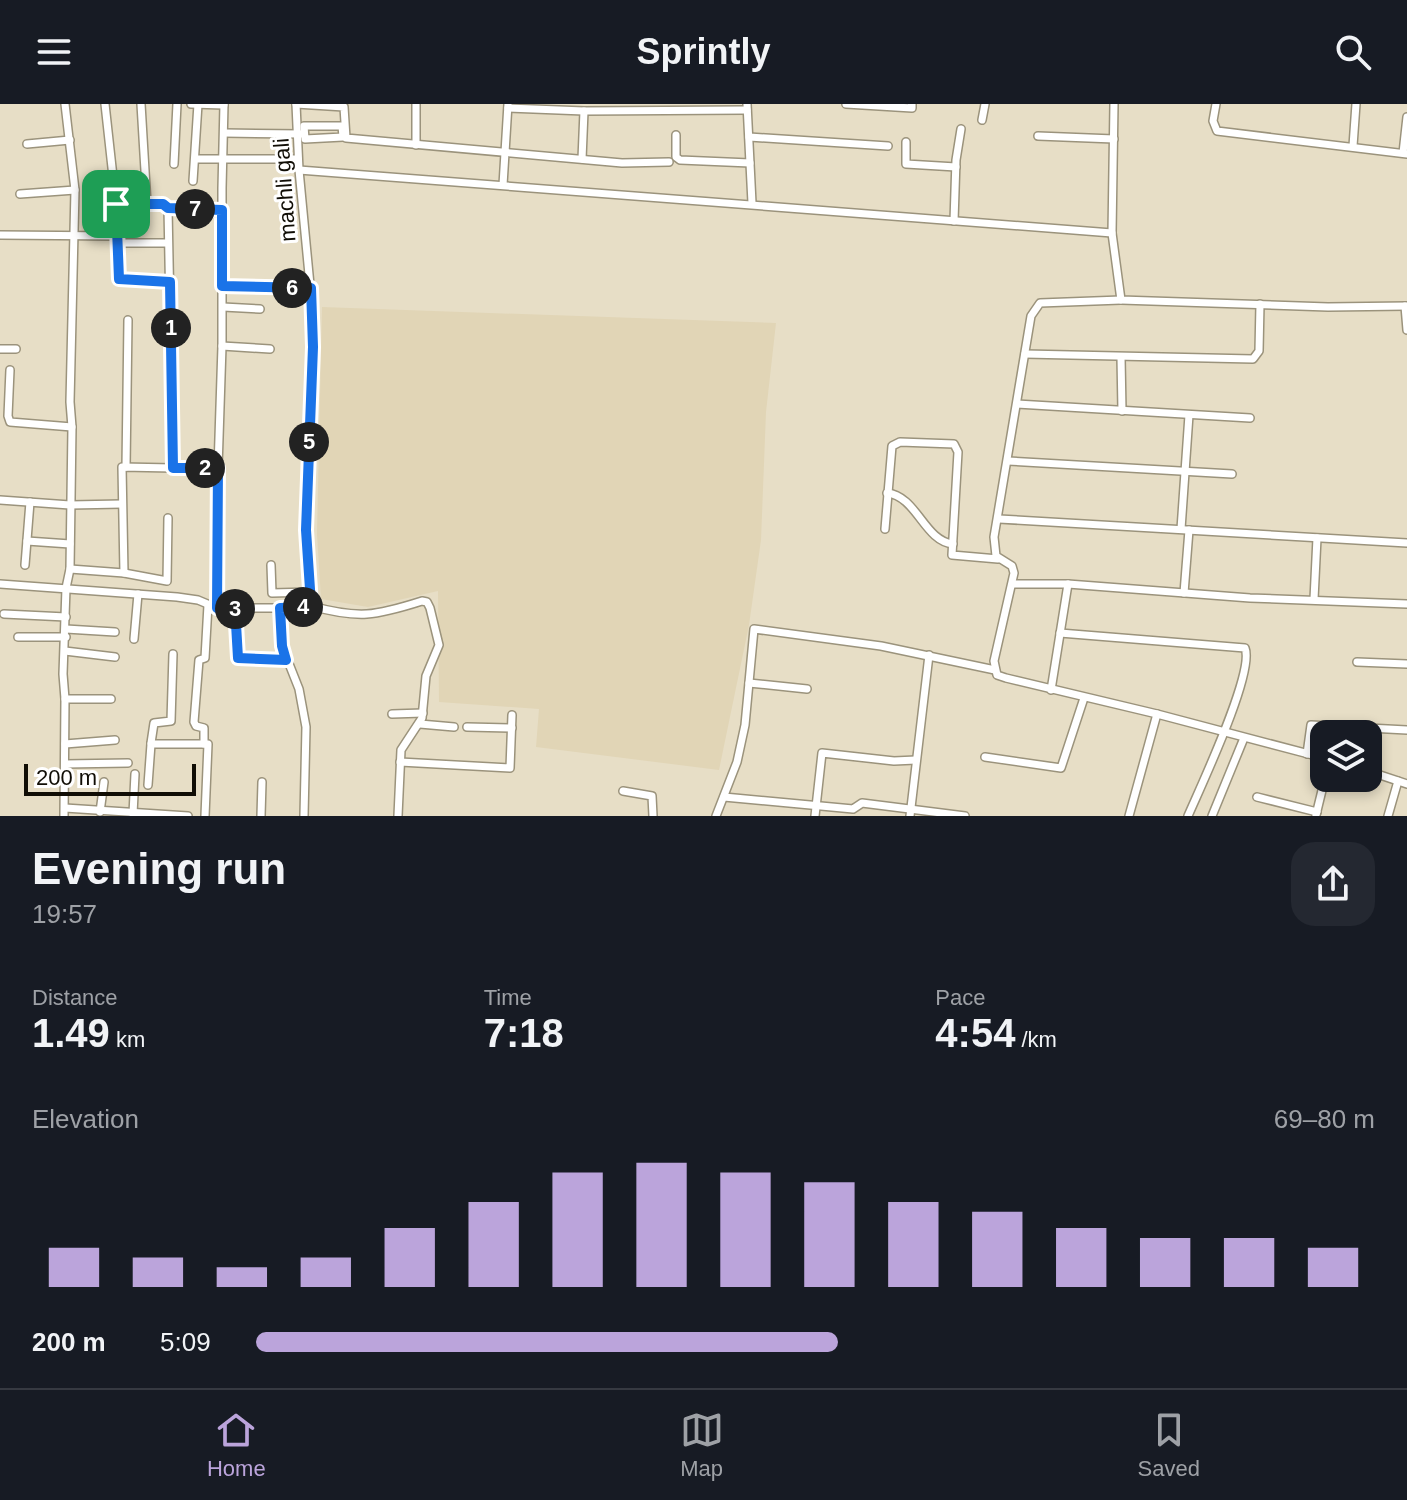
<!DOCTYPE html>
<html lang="en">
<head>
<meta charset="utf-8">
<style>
  body { margin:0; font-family:Arial,sans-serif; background:#242831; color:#f1f3f6; height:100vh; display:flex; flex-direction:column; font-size:30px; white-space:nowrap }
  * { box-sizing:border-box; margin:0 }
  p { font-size:26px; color:#9ea1a6 }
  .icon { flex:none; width:44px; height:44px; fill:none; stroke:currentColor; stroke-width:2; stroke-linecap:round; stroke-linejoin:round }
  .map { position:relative; height:712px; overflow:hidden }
  .details { display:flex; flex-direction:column; background:#171b24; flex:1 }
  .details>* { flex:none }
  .fabs { position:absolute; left:1310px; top:616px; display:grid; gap:16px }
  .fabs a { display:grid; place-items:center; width:72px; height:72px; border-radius:16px; background:#171b24; box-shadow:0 4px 12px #0003; font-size:40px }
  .scale { position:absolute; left:24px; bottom:20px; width:172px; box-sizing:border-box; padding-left:8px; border:4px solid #100d05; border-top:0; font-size:22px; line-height:28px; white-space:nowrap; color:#100d05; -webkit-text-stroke:6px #fff; paint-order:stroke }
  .pin { position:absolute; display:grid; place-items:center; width:68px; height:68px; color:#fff; margin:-34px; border-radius:16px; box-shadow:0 4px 12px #0006 }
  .km { position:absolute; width:40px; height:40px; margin:-20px; border-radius:50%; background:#222; color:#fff; font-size:22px; line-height:40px; text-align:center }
  .round { display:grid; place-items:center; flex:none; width:84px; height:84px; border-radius:24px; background:#242831 }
  .overview { display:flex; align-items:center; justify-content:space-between; height:136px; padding:0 32px }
  h1 { font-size:44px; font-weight:800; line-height:60px }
  .metrics { display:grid; grid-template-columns:repeat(3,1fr); gap:12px; height:136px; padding:8px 32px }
  .metrics div { display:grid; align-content:center }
  .metrics b { font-size:40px; font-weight:800 }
  .metrics small { font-size:22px; font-weight:400 }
  .metrics p { font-size:22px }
  .chart { height:224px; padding:16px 32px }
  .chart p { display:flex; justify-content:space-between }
  .chart svg { width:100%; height:144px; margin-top:8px; stroke:#bba4db; stroke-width:6 }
  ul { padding:0 32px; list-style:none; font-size:26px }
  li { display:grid; grid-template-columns:128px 96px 1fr; align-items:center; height:60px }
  li i { height:20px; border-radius:10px; background:#bba4db }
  header { display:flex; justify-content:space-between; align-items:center; height:104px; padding:0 32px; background:#171b24; font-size:36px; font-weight:800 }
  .menu { display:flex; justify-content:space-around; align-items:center; height:112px; border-top:2px solid #363941; background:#171b24; font-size:22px; color:#9ea1a6 }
  .menu a { display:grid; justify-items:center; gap:4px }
  .menu .on { color:#bba4db }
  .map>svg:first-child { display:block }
  .built { fill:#e1d5b6 }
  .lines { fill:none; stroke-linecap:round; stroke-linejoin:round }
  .minor-casing { stroke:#9b937c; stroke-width:10 }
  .minor { stroke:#fff; stroke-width:7 }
  .route-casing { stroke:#fff; stroke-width:16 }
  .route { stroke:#1a73e8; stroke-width:10 }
  .labels { text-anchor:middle; stroke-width:6; stroke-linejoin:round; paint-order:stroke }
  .street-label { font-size:22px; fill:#100d05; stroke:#fff }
</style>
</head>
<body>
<header><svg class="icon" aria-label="menu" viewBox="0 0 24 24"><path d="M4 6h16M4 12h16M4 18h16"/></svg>Sprintly<svg class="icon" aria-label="search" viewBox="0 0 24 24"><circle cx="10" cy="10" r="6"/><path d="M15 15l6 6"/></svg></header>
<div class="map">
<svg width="1407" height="712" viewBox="0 0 1407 712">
  <rect width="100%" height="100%" fill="#e7dec6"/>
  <!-- built -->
  <polygon class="built" points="322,203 776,219 766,308 761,436 749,521 719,666 536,643 539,605 439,598 438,487 368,503 321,495 317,430"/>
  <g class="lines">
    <!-- minor casing -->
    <g class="minor-casing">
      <g id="minor">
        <polyline points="105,0 116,100 116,132"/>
        <polyline points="141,0 147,100 163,100 168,104 222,106"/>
        <polyline points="191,0 224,1"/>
        <polyline points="296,0 299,66 312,202 306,402 311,500 309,503 282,503 282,542 299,585 306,623 304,712"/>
        <polyline points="296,0 344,3 346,34 622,59 669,58"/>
        <polyline points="416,0 416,41"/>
        <polyline points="747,0 752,99"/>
        <polyline points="846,0 912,4 912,0"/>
        <polyline points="1114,0 1112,129 1121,196 1328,203 1407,202"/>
        <polyline points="1216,0 1213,17 1217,27 1407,50"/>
        <polyline points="508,4 584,7 747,6"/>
        <polyline points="982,16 985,0"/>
        <polygon points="304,22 342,22 343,33 305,35"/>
        <polyline points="224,29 302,30"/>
        <polyline points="676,31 676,53 680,56 750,59"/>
        <polyline points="1038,32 1114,35"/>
        <polyline points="749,33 888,42"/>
        <polyline points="906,38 906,60 956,63"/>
        <polyline points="27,40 70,36"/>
        <polyline points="1353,42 1356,0"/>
        <polyline points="1403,49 1407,13"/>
        <polyline points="195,55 298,55"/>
        <polyline points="582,55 584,7"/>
        <polyline points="174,60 177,0"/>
        <polyline points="299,66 1112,129"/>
        <polyline points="193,77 198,0"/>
        <polyline points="503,81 508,0"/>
        <polyline points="20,90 75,86"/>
        <polyline points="116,100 147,100"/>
        <polyline points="954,117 956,56 961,25"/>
        <polyline points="0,131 116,132 116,139 168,139"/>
        <polyline points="116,139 119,175 170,178"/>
        <polyline points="222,182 311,184"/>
        <polyline points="1121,196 1040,199 1031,212 994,433 996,452 1012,462 1014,469 994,557 997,571 1006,574 1157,610 1324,654"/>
        <polyline points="1405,202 1407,226"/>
        <polyline points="223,203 260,205"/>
        <polyline points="222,242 270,245"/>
        <polyline points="0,245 16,245"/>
        <polyline points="1025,250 1253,255 1259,247 1260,200"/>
        <polyline points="1121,253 1122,307"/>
        <polyline points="10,266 8,312 10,318 72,323"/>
        <polyline points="1017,300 1250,314"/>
        <polyline points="1008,357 1232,370"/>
        <polyline points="126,363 128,216"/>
        <polyline points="173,364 218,364 217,504"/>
        <polyline points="218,364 222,242 222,84 224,0"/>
        <path d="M887,389C917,392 924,437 953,440"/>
        <polyline points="0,396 70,401 122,400"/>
        <polyline points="999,415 1407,439"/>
        <polyline points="885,425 892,342 900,338 954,340 958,348 952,451 998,455"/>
        <polyline points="1181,425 1189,311"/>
        <polyline points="27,437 70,440"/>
        <polyline points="25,461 30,398"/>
        <polyline points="271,461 272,489 311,488"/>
        <polyline points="70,465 124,469 167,477 168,414"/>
        <polyline points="124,469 122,363 173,364 168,104"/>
        <polyline points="0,480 177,493 198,496 217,504 280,504"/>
        <polyline points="1013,480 1068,480 1250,494 1407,500"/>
        <polyline points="1184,489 1189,426"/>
        <polyline points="1314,495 1317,434"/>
        <path d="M311,502C359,515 375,512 422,497L427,498L430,504L439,541L426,572L422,614L401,646L398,712"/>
        <polyline points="235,503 238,554 286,556"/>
        <polyline points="4,510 66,513"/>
        <polyline points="66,525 115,528"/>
        <path d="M1060,529L1245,544C1255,568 1200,684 1188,712"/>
        <polyline points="18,533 66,533"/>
        <polyline points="134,535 138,490"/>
        <polyline points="65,547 115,553"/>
        <polyline points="1357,558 1407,560"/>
        <polyline points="749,579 807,585"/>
        <polyline points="1051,586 1068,480"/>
        <polyline points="65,595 111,595"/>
        <polyline points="392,610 423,609"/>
        <polyline points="420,620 454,623"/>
        <polyline points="467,623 512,624"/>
        <polyline points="151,639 154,619 171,617 173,550"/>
        <polyline points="65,640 115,636"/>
        <polyline points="204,640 204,624 196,622 194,618 199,556 205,554 208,501"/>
        <polyline points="1307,650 1311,621 1407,626"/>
        <polyline points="985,653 1061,664 1084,594"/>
        <polyline points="400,658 510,664 512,611"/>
        <polyline points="65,660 128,659"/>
        <polyline points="1368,667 1407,680"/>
        <polyline points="148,681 151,640 208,640 205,712"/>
        <polyline points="623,687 652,692 653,712"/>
        <polyline points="724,693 853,705 862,699 965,712"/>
        <polyline points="1257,693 1317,708"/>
        <polyline points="65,704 188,712"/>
        <polyline points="100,708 104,678"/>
        <polyline points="133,710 135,670"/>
        <polyline points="1316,711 1325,674"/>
        <polyline points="64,712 65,595 63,570 66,484 70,465 72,323 70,298 75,86 65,0"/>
        <polyline points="261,712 262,678"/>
        <polyline points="716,712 737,658 745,621 754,525 881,542 995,566"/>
        <polyline points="815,712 822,649 894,657 916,656"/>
        <polyline points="910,712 929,551"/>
        <polyline points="1129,712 1157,610"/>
        <polyline points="1212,712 1244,634"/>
        <polyline points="1388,712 1398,677"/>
      </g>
    </g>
    <!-- minor -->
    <use href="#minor" class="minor"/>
  </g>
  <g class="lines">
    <!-- route casing -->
    <g class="route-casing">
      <polygon id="route" points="116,100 163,100 168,104 222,106 222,182 311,184 313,243 306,426 311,500 309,503 280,504 282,542 286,556 238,554 235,503 217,504 218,364 173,364 170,178 119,175"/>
    </g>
    <!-- route -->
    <use href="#route" class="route"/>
  </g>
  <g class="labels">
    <!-- street labels -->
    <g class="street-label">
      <text transform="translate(284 86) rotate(-94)" y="8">machli gali</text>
    </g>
  </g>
</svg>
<div class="fabs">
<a><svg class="icon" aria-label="layers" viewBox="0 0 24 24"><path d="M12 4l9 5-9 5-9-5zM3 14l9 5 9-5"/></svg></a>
</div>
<div class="scale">200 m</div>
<div class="pin" style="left:116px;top:100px;background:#1e9e55"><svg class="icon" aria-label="arrive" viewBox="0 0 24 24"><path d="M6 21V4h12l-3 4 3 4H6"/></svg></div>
<b class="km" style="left:171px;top:224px">1</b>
<b class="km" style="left:205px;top:364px">2</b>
<b class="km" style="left:235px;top:505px">3</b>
<b class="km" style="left:303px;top:503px">4</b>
<b class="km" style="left:309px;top:338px">5</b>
<b class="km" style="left:292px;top:184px">6</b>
<b class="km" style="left:195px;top:105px">7</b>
</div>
<section class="details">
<div class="overview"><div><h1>Evening run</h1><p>19:57</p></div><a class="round"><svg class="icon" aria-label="share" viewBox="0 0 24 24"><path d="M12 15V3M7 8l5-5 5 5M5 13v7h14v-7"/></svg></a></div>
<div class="metrics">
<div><p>Distance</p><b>1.49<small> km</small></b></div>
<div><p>Time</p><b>7:18</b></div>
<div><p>Pace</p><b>4:54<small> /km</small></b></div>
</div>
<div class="chart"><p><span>Elevation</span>69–80 m</p>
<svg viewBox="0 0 160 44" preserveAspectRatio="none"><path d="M5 44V32M15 44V35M25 44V38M35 44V35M45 44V26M55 44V18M65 44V9M75 44V6M85 44V9M95 44V12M105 44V18M115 44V21M125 44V26M135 44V29M145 44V29M155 44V32"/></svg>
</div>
<ul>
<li><b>200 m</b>5:09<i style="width:52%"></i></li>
</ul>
</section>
<nav class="menu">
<a class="on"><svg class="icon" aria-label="home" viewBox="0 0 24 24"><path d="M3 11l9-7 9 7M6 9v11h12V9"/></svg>Home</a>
<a><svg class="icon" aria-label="map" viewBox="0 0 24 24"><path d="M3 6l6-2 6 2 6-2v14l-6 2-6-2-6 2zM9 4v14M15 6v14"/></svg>Map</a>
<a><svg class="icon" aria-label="saved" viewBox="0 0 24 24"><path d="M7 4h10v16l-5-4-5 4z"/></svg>Saved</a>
</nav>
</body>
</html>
